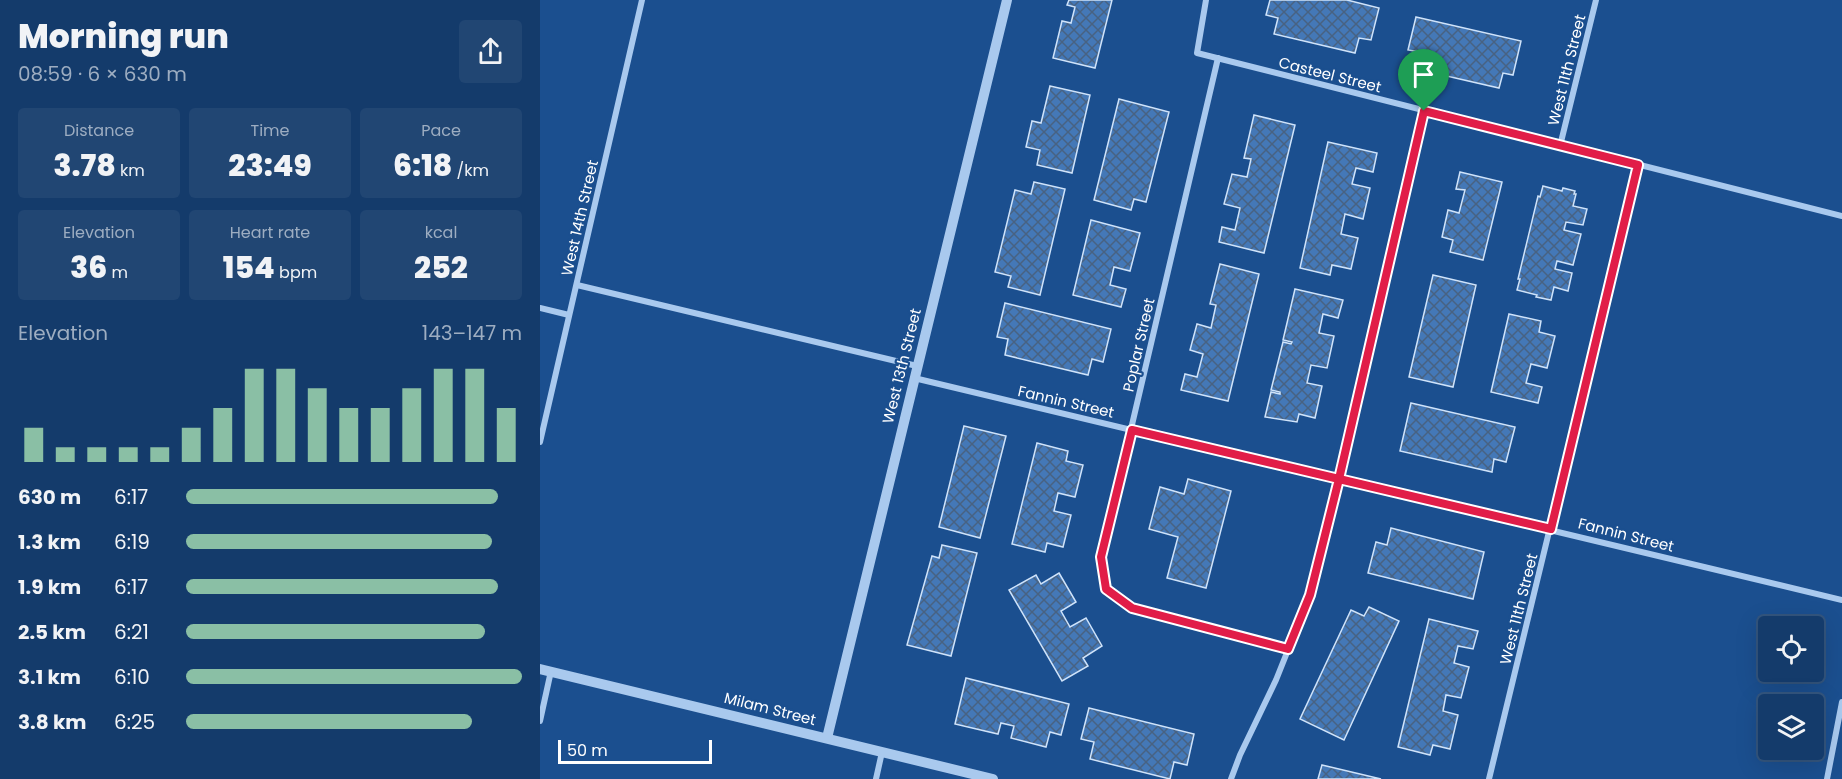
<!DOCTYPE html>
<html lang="en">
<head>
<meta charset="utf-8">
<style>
  body { margin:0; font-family:Poppins,sans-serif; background:#214673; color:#f1f3f6; height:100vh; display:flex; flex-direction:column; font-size:22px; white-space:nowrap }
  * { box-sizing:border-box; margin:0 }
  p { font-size:20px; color:#9dadc1 }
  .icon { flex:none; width:33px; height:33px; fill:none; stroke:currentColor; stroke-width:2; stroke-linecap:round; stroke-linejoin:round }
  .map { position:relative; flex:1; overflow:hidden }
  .panel { display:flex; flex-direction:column; background:#143b6b; width:540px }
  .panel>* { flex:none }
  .controls { position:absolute; left:1218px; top:616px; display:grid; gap:12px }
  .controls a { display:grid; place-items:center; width:66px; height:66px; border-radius:6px; background:#143b6b; box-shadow:0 6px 24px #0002,0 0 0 2px #33557e; font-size:30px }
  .scale { position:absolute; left:18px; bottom:15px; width:154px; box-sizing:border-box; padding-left:6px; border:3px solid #fff; border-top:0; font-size:16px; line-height:21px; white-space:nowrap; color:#fff; -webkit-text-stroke:4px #1b4f8f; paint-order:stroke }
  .pin { position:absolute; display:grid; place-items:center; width:51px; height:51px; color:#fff; margin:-62px -26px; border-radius:50% 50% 50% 0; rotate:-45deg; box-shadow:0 0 6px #0007 }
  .pin .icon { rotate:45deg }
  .round { display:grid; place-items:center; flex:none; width:63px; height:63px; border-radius:6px; background:#214673 }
  .head { display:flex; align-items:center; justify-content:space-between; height:102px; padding:0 18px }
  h1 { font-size:33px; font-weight:800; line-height:45px }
  .figures { display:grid; grid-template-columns:repeat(3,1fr); gap:9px; height:102px; padding:6px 18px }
  .figures div { display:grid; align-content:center; border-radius:6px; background:#214673; text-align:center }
  .figures b { font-size:30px; font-weight:800 }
  .figures small { font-size:16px; font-weight:400 }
  .figures p { font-size:16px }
  .chart { height:168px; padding:12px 18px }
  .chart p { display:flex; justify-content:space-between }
  .chart svg { width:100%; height:108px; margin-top:6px; stroke:#8abfa5; stroke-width:6 }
  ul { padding:0 18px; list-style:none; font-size:20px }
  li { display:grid; grid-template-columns:96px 72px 1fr; align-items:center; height:45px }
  li i { height:15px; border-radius:8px; background:#8abfa5 }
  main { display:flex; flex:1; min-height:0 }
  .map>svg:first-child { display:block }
  .building { fill:url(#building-cross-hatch); stroke:#cfe3fa; stroke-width:1.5 }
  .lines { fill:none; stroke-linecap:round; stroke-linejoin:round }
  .minor { stroke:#a9c9ee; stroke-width:6 }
  .tertiary { stroke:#a9c9ee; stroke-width:10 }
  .route-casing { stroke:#fff; stroke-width:12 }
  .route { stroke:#e11d48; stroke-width:8 }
  .labels { text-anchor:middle; stroke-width:4.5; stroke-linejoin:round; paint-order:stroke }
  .street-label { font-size:15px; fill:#fff; stroke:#1b4f8f }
</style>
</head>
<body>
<main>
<section class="panel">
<div class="head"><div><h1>Morning run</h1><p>08:59 · 6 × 630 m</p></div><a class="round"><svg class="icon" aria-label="share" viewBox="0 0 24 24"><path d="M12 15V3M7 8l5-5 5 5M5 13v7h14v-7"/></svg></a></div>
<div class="figures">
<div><p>Distance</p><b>3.78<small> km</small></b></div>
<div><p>Time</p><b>23:49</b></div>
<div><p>Pace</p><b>6:18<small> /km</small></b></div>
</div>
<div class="figures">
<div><p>Elevation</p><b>36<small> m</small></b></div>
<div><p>Heart rate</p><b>154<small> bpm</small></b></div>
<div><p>kcal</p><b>252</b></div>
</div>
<div class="chart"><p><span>Elevation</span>143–147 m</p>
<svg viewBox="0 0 160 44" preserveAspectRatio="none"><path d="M5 44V30M15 44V38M25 44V38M35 44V38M45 44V38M55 44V30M65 44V22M75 44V6M85 44V6M95 44V14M105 44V22M115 44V22M125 44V14M135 44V6M145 44V6M155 44V22"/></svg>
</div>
<ul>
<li><b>630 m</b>6:17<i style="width:93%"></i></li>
<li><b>1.3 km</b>6:19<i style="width:91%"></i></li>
<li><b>1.9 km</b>6:17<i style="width:93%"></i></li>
<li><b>2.5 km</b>6:21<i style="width:89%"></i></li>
<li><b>3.1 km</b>6:10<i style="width:100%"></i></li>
<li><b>3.8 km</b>6:25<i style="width:85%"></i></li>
</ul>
</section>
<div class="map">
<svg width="1302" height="779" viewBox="0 0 1302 779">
  <defs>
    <pattern id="building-cross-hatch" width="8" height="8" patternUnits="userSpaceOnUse" patternTransform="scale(1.5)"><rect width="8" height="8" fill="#4478b7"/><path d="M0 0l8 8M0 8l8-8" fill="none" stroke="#486282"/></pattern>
  </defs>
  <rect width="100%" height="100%" fill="#1b4f8f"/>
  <!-- building -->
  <g class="building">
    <polygon points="529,0 572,0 555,68 513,58 522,21 531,23 535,7 527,5"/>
    <polygon points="730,0 807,0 839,8 831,40 819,38 815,53 734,34 738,18 726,15"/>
    <polygon points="876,17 981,41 973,75 963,73 959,88 876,69 880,52 868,50"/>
    <polygon points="510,86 550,95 532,173 497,165 500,150 486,147 492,121 501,123"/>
    <polygon points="579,99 629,112 606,202 594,199 591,210 554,200"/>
    <polygon points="714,115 755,125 724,253 679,242 682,227 695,230 700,208 684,204 692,174 707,177 711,159 704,158"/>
    <polygon points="788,142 837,153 833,172 816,168 812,184 830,188 823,219 805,214 801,234 818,238 811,269 792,265 790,275 760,268"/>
    <polygon points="920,172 962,182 943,260 910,252 913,240 902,237 908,210 919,213 925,190 916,189"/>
    <polygon points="494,182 525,189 500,295 468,287 471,276 455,272 475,190 491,194"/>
    <polygon points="1003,186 1022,191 1023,188 1035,191 1034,194 1036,194 1033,206 1047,209 1043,225 1026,222 1024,230 1041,234 1033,265 1017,261 1015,269 1032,273 1028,291 1014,287 1011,300 996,297 997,295 977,290 980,279 978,279 998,196 1000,197"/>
    <polygon points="551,220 600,233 590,271 574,267 570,285 586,289 581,307 533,295"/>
    <polygon points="680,264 719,274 688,401 641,390 645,374 657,377 663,354 650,350 657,324 671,328 676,305 670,304"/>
    <polygon points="893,275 936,285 913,387 869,377"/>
    <polygon points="755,289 803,300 798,318 783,314 779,333 794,336 787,368 771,365 767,383 782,386 775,418 759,414 757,422 725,417 731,392 740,394 740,392 731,390 743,342 751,344 752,342 743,340"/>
    <polygon points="465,303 571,329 563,362 552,359 548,375 465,355 468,339 457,337"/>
    <polygon points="969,314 1001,321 999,332 1015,336 1007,368 991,364 986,383 1002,387 998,403 951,392"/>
    <polygon points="871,403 975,427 966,462 954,459 952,472 860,451"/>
    <polygon points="424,426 466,436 440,538 399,527"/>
    <polygon points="497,443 528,451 526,461 543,465 535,497 518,493 514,511 531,515 523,547 507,543 505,552 472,544"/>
    <polygon points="648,479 691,491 666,588 627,578 638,537 609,529 620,487 644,494"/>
    <polygon points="851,528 944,552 933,599 828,573 836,542 847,545"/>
    <polygon points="402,545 437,553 411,656 367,645 392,556 399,558"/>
    <polygon points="519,573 536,602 521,611 530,627 546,618 562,646 543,658 548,666 522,681 469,590 496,575 501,584"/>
    <polygon points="829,607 859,621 804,740 760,719 811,610 824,616"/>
    <polygon points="889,619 938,631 933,649 918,646 914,663 929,667 921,698 906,695 903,711 918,715 910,749 893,745 890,755 858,747"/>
    <polygon points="426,678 529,704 521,735 510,732 506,747 471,738 474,726 461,723 458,734 415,724"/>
    <polygon points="549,708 654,734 647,765 634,762 630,779 550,759 554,742 541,739"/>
    <polygon points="782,765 841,779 778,779"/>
  </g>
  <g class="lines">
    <!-- minor -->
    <g class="minor">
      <polyline points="666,0 657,53 1302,216"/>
      <polyline points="678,58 561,557 566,589 592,607 748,649"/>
      <polyline points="1020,146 1056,0"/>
      <polyline points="37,285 377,366"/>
      <polyline points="0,308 29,315"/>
      <polyline points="374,378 1302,600"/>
      <polyline points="0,442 102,0"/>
      <polyline points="0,721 11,671"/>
      <polyline points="336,779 342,752"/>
      <polyline points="691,779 700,755 736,680 770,595 799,479 884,111"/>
      <polyline points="949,779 1098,165"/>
      <polyline points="1287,779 1302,702"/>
    </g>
    <!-- tertiary -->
    <g class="tertiary">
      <polyline points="0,669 453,779"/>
      <polyline points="287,738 467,0"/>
    </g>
  </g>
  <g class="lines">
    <!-- route casing -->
    <g class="route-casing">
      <polyline id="route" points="884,111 799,479 592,430 561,557 566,589 592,608 748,649 770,595 799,479 1011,529 1098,165 884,111"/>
    </g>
    <!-- route -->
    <use href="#route" class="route"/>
  </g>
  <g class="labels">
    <!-- street labels -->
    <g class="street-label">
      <text transform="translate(1027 70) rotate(-76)" y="5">West 11th Street</text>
      <text transform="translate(790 75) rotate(14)" y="5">Casteel Street</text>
      <text transform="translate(40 218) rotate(-77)" y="5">West 14th Street</text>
      <text transform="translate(599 345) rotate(-77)" y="5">Poplar Street</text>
      <text transform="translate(362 366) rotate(-76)" y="5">West 13th Street</text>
      <text transform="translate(526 402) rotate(13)" y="5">Fannin Street</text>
      <text transform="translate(1086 535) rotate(14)" y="5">Fannin Street</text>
      <text transform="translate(979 609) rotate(-76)" y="5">West 11th Street</text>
      <text transform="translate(230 709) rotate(14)" y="5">Milam Street</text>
    </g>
  </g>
</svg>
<div class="controls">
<a><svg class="icon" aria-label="locate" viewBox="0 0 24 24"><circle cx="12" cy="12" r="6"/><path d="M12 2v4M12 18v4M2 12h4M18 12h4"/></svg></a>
<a><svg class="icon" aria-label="layers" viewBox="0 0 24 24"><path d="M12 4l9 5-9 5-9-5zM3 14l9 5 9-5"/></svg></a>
</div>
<div class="scale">50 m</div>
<div class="pin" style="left:884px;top:111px;background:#1e9e55"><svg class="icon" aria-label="arrive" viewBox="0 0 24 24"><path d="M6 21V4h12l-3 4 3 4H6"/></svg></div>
</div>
</main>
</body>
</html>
